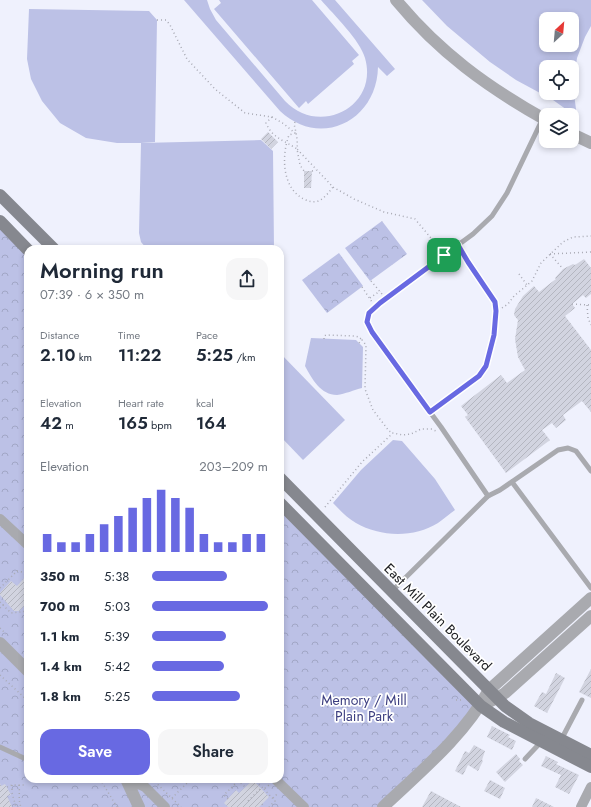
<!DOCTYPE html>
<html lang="en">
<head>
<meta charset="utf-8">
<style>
  body { margin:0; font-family:Jost,sans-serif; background:#f6f6f7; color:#1f2937; height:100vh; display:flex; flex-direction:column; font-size:15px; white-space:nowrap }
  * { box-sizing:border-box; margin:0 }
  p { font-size:13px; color:#747a83 }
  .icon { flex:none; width:22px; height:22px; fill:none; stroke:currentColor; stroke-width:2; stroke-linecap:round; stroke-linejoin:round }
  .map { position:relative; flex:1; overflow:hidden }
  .side { position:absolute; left:24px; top:245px; width:260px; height:538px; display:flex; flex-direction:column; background:#fff; border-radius:12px; box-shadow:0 2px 6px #0003 }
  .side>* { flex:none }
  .needle { width:26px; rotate:26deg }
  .fabs { position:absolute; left:539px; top:12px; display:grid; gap:8px }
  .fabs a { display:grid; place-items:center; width:40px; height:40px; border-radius:8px; background:#fff; box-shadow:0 2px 6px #0003; font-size:20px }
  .pin { position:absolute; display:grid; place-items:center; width:34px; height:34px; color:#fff; margin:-17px; border-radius:8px; box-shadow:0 2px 6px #0006 }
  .round { display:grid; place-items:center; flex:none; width:42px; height:42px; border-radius:12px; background:#f6f6f7 }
  .overview { display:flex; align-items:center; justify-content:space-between; height:68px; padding:0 16px }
  h1 { font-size:22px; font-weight:600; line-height:30px }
  .metrics { display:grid; grid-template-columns:repeat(3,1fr); gap:6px; height:68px; padding:4px 16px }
  .metrics div { display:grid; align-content:center }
  .metrics b { font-size:17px; font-weight:600 }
  .metrics small { font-size:11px; font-weight:400 }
  .metrics p { font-size:11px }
  .chart { height:112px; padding:8px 16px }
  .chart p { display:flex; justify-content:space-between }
  .chart svg { width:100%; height:72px; margin-top:4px; stroke:#6869e2; stroke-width:6 }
  .cta { display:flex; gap:8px; margin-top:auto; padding:8px 16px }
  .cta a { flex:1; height:46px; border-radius:12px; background:#6869e2; color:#fff; font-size:16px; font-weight:600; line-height:46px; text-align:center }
  .cta a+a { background:#f6f6f7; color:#1f2937 }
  ul { padding:0 16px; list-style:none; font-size:13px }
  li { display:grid; grid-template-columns:64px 48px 1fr; align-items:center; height:30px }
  li i { height:10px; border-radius:5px; background:#6869e2 }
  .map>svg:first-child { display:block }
  .green { fill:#bcc1e6; fill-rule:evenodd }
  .forest { fill:url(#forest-crowns) }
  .building { fill:url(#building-hatch) }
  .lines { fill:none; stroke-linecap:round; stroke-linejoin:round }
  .path { stroke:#a9aab4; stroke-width:1.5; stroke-dasharray:1 3; stroke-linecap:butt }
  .service { stroke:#a9aaaf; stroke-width:5 }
  .minor { stroke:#a9aaaf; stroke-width:10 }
  .tertiary { stroke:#a9aaaf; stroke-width:12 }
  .secondary { stroke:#86888f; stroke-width:12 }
  .route-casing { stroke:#fff; stroke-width:8 }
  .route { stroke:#6869e2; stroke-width:5 }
  .labels { text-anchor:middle; stroke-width:3.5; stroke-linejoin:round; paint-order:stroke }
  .street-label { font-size:14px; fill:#202125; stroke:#fff }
  .park-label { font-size:14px; fill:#3c3e80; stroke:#fff }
</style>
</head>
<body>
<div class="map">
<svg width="591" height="807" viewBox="0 0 591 807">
  <defs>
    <pattern id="forest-crowns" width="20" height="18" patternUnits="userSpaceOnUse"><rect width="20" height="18" fill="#bcc1e6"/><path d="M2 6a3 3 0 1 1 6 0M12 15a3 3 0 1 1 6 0" fill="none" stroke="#a1a6c5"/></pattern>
    <pattern id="building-hatch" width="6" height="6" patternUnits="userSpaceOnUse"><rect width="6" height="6" fill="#d2d4e0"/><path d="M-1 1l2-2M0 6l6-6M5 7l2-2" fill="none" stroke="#b4b6c0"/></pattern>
  </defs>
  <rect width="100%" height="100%" fill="#eff1fd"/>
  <!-- green -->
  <g class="green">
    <path d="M184,0H207L210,9L216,20L285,101C319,137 379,107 365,58C360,40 334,15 321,0H335L395,69L387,76L378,67C377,121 320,149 280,111Z"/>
    <polygon points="219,0 312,0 359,55 352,61 354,64 308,104 306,101 299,108 214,9 221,3"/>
    <path d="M422,0H591V26L585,37L577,58L573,86L577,117L553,100L516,80L490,62L447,26ZM546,19H572V45H546ZM546,67H572V93H546Z"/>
    <polygon points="29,9 149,11 157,20 155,142 141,143 261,140 273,151 274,249 147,249 141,242 139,233 141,143 117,143 86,138 60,123 42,101 31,79 27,59"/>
    <path d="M311,338L356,340L363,347L362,388C354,390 345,394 337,395C321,395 312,379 305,366Z"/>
    <polygon points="280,353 345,420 303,460 280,436"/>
    <path d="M393,440L402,441L435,479L455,510C449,514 444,519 438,523C414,538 380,537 356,523C347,518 340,510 333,503L361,470Z"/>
  </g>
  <!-- forest -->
  <g class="forest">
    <polygon points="0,221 28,249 28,779 280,779 280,503 473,704 472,717 382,807 0,807"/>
    <polygon points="382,221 407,254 370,281 345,248"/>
    <polygon points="339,253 363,286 327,313 302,280"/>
  </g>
  <!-- building -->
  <g class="building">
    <polygon points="268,132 278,142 271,149 261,139"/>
    <polygon points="304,171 312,171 311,188 304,188"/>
    <polygon points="584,259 591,268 591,294 586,298 583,295 572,304 575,308 565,316 591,350 591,412 582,401 563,415 566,420 556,428 552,423 542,430 550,440 506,473 465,417 468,415 461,406 501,375 507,383 525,370 518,357 515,339 518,320 514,315 515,309 523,296 534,286 539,292 556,279 555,278 563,269 573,264 575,265"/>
    <polygon points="28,574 28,602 19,611 14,611 0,595 0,593 11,581 17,586"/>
    <polygon points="591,669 591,698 579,692"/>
    <polygon points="556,673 565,678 547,713 534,706 542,692 546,694"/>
    <polygon points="492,726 510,735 508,737 516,741 512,750 487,737"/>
    <polygon points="474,745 485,751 482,760 483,761 478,771 468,765 463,775 455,771 465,751 469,753"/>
    <polygon points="516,754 520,759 519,761 523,765 505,782 496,772"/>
    <polygon points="546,756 558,762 556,764 579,775 569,794 555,787 561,775 541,766"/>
    <polygon points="253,780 269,797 259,807 228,807 224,803 236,790 239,793"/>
    <polygon points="490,780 505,788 500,799 484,791"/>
    <polygon points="0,783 1,786 5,784 11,795 7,796 12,807 0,807"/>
    <polygon points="431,791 461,807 422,807"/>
    <polygon points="536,798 554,807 532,807"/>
  </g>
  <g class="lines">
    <!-- path -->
    <g class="path">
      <path d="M157,20H166L170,25L187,59L215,89L245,113L272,117L284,124L295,133L289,135C281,157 282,190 306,200C319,206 326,196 333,187"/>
      <path d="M272,117L266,123C273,139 284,140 297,149L300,165L304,171"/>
      <path d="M295,122L294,124C296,132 298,140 297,149L333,187L354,199L384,212L415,219L441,250"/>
      <polyline points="312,171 316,170"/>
      <polyline points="550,254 591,252"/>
      <polyline points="550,254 563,269"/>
      <polyline points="519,274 527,285"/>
      <polyline points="371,281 382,294"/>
      <polyline points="362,287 372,302"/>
      <polyline points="370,298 380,291"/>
      <polyline points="572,304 591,305"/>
      <polyline points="587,305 588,318 591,325"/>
      <polyline points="502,308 508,304 514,296 532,281 541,263 563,242 573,237 591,236"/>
      <polyline points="324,339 324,336 326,335 355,336 359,337 362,340"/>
      <polyline points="359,343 362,340 366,345 365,389 373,410 389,431 393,433"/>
      <polyline points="325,507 362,462 393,433 403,435 411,434 421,429 431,429 436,431"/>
      <polyline points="0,588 17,571 22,572 27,576"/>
      <polyline points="0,602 11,613 28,611"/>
      <polyline points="0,608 6,602"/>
      <polyline points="0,628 6,634"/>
      <polyline points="0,675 28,701"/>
      <polyline points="456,700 461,700"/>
      <polyline points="100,779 117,807"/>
      <polyline points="152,779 181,807"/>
      <polyline points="253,779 264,789 269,785"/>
      <polyline points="238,780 245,787"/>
      <polyline points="12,785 12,793 16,807"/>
      <path d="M19,785C20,793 18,800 21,807"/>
      <polyline points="7,787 12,785 25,785"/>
      <polyline points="264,789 275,801 269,807"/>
      <polyline points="172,798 191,779"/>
      <polyline points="273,798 276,795 279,796"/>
      <polyline points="228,799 224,795 240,779"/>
      <polyline points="248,801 262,787"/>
      <polyline points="262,804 264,807"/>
    </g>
    <!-- service -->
    <g class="service">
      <polyline points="430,412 479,376 485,366 494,335 496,311 495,302 468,262 458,245"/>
      <polyline points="512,482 591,588"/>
      <polyline points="488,496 441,427 371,332 367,322 369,313 386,298 473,234 492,216 507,193 543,118"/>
      <polyline points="392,591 488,496 500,490 558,450 568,448 576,451 591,471"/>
      <polyline points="561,740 582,700"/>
      <polyline points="0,747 28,760"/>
      <polyline points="525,759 541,742"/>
    </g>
    <!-- minor -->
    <g class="minor">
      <polyline points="0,519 28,545"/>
      <polyline points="275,779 304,807"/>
      <polyline points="130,786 139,784 145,787 165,807"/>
      <polyline points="581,807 591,787"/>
    </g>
    <!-- tertiary -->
    <g class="tertiary">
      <path d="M396,0C439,52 487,87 546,120"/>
      <polyline points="572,134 591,143"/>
      <polyline points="0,643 28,671"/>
      <polyline points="489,702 497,698 505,693 591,616"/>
      <polyline points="126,779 139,807"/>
      <path d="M383,807C421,771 463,737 489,690L591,598"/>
    </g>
    <!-- secondary -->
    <g class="secondary">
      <polyline points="0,195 54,249"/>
      <polyline points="0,221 28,250"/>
      <polyline points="280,478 505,706 529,723 591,755"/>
      <polyline points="280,503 481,706 504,722 591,767"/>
    </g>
  </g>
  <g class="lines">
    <!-- route casing -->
    <g class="route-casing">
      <polygon id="route" points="458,245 468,262 495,302 496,311 494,335 486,366 479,376 430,412 372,332 367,322 369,313 380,303"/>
    </g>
    <!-- route -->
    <use href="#route" class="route"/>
  </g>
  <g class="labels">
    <!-- street labels -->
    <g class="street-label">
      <text transform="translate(438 617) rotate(45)" y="5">East Mill Plain Boulevard</text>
    </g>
    <!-- park labels -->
    <g class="park-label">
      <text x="364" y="705">Memory / Mill<tspan x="364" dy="16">Plain Park</tspan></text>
    </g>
  </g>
</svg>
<div class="fabs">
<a><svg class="needle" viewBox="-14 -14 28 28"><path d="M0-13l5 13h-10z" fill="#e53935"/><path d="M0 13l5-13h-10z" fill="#747a83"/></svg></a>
<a><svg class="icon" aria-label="locate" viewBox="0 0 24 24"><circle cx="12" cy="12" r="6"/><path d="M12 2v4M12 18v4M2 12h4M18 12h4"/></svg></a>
<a><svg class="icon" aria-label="layers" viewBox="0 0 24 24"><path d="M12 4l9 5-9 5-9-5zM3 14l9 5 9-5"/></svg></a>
</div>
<div class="pin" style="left:444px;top:255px;background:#1e9e55"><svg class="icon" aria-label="arrive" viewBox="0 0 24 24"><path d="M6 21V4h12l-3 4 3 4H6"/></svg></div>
<section class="side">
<div class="overview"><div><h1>Morning run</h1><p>07:39 · 6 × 350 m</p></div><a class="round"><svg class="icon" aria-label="share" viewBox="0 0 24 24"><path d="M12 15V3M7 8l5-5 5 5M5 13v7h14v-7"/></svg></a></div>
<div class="metrics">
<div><p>Distance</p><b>2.10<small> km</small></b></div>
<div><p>Time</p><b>11:22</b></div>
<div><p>Pace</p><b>5:25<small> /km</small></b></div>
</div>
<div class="metrics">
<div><p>Elevation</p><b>42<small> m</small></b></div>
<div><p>Heart rate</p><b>165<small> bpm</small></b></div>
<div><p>kcal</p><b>164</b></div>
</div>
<div class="chart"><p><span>Elevation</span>203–209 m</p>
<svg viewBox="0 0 160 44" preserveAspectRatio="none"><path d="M5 44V33M15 44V38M25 44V38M35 44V33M45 44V27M55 44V22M65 44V17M75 44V11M85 44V6M95 44V11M105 44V17M115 44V33M125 44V38M135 44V38M145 44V33M155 44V33"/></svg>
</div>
<ul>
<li><b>350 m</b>5:38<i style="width:65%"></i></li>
<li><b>700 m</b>5:03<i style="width:100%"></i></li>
<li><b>1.1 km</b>5:39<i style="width:64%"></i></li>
<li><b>1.4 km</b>5:42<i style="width:62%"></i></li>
<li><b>1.8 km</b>5:25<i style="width:76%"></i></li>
</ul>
<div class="cta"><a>Save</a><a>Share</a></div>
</section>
</div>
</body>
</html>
